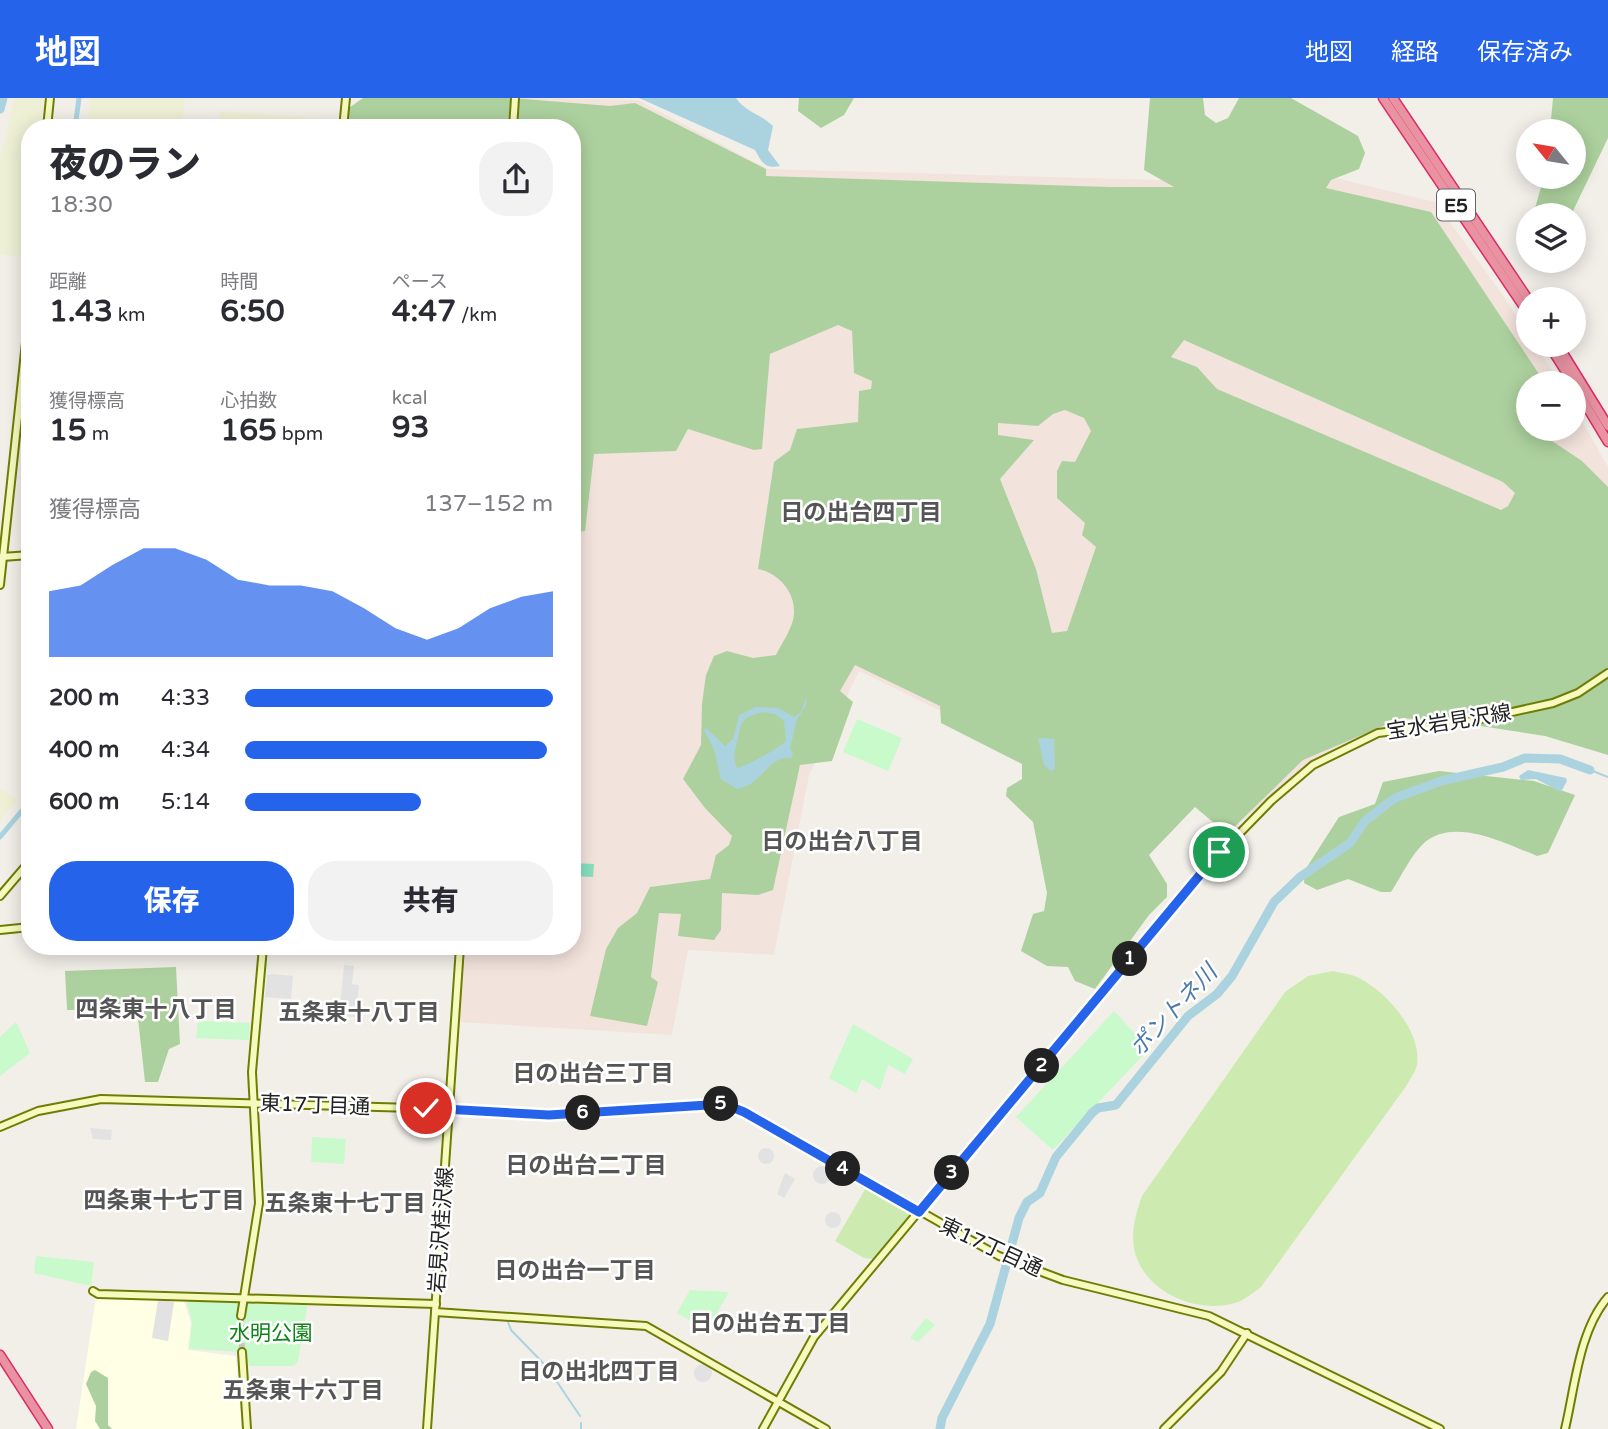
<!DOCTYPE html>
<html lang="ja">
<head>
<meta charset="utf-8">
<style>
  body { margin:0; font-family:"Varela Round","Noto Sans JP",sans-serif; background:#f2f2f3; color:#2b2b33; height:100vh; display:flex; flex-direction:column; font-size:26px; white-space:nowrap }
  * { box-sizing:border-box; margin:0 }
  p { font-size:23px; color:#7c7c81 }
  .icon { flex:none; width:38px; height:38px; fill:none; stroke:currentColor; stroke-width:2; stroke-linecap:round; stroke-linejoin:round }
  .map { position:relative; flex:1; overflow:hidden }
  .details { position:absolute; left:21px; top:21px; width:560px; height:836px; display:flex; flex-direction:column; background:#fff; border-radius:28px; box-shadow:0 4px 18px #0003 }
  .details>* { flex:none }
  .needle { width:46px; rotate:300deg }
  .buttons { position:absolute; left:1516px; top:21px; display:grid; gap:14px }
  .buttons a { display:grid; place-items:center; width:70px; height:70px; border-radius:50%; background:#fff; box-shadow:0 4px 18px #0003; font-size:35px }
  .pin { position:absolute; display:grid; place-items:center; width:60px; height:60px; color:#fff; margin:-30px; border:4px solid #fff; border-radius:50%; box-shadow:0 2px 7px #0007 }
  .km { position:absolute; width:35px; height:35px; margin:-18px; border-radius:50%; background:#222; color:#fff; font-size:19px; line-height:35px; text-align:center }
  .round { display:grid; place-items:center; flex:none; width:74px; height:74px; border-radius:28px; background:#f2f2f3 }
  .summary { display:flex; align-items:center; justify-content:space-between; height:119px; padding:0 28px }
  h1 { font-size:38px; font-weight:800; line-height:52px }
  .figures { display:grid; grid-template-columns:repeat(3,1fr); gap:10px; height:119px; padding:7px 28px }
  .figures div { display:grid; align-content:center }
  .figures b { font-size:30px; font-weight:800 }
  .figures small { font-size:19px; font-weight:400 }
  .figures p { font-size:19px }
  .chart { height:196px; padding:14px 28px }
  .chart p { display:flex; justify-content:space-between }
  .chart svg { width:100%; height:126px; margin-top:7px; fill:#2563eb; opacity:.7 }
  .cta { display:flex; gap:14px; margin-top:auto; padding:14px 28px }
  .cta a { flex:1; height:80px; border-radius:28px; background:#2563eb; color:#fff; font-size:28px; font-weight:800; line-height:80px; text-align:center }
  .cta a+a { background:#f2f2f3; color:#2b2b33 }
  ul { padding:0 28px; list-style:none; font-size:23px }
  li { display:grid; grid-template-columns:112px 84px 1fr; align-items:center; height:52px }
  li i { height:18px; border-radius:9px; background:#2563eb }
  header { display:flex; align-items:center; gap:42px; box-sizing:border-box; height:98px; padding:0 35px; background:#2563eb; color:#fff }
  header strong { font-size:33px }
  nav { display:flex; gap:38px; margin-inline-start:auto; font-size:24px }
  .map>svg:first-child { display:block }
  .education { fill:#ffffe5 }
  .military { fill:#f3e3dd }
  .farmland { fill:#eef0d5 }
  .grass { fill:#cdebb0 }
  .forest { fill:#add19e; fill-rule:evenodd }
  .park { fill:#c8facc }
  .pitch { fill:#88e0be }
  .parking { fill:#e2e2e2 }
  .water { fill:#aad3df; fill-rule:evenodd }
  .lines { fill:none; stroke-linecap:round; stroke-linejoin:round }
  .stream { stroke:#aad3df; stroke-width:2 }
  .canal { stroke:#aad3df; stroke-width:5 }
  .river { stroke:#aad3df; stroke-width:9 }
  .secondary-tunnel { stroke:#c8c6c1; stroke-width:6; stroke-dasharray:6 3; stroke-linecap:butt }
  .secondary-casing { stroke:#707d05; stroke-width:10 }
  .highway-casing { stroke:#dc2a67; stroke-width:11 }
  .secondary { stroke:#f7fabf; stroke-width:6 }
  .highway { stroke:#e892a2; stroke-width:8 }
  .route-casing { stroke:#fff; stroke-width:14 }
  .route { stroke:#2563eb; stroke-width:9 }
  .labels { text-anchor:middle; stroke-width:5; stroke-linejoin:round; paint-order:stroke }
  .shield { fill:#fff; stroke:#646464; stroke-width:2 }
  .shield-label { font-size:19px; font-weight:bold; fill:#222 }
  .street-label { font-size:21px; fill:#222; stroke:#fff }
  .park-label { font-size:21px; fill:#0c8416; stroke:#fff }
  .neighbourhood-label { font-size:23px; font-weight:bold; fill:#555; stroke:#fff }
  .water-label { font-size:23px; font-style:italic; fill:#4a7aab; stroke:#fff }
</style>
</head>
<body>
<header>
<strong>地図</strong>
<nav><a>地図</a><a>経路</a><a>保存済み</a></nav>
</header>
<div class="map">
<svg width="1608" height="1331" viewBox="0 0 1608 1331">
  <rect width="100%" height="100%" fill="#f2efe9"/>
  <!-- education -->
  <polygon class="education" points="96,1199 183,1200 191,1225 188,1252 236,1258 242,1331 76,1331"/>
  <!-- military -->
  <polygon class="military" points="523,0 638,2 768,71 1231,84 1254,60 1435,104 1502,196 1528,236 1528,247 1535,247 1560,285 1528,285 1528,331 1573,331 1573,307 1608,369 1608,566 1476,617 1403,625 1342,647 1299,672 1233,731 1190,702 1044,671 963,624 859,573 809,677 774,857 688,852 672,937 459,924 464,849 572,849 572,30 520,30"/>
  <!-- farmland -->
  <g class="farmland">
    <polygon points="15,0 44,0 41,30 30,30 30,158 0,157 0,58"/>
    <polygon points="90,0 185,0 182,30 86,30"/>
    <polygon points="220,13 336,22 336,30 218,30"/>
    <polygon points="0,690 17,702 0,722"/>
  </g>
  <!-- grass -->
  <g class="grass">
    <path d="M1333,873C1341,875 1352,876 1359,880C1387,894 1422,934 1417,967C1416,973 1410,981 1407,987L1261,1189C1254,1194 1246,1201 1238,1204C1198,1218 1143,1194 1134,1151C1131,1132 1136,1115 1142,1098L1285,894L1308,878Z"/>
    <polygon points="866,1090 912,1116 873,1161 864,1160 835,1143"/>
  </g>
  <!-- forest -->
  <g class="forest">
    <path d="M363,0H512L610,8L635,5L766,71V78L1110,89H1174L1144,72L1150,0H1203L1205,17L1216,25L1228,20L1239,0H1291L1358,38L1365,55L1359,71L1331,82L1326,90L1431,114L1545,285H1528V331H1552V343L1582,363L1608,389V657L1545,638L1461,625L1402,620L1303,662L1227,736L1195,709L1149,757L1167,786V799L1149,817L1095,891L1075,883L1068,869L1047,868L1021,853L1033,816L1044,813L1047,795L1033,724L1006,698L1007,690L1022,681V666L941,625L940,608L855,567L840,593L853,604L832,663L800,667L773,792L758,797L722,795L721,832L714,842L678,838L681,816L659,815L651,879L658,884L647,928L590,918L606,851L618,830L637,815L650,789L710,781L716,757L729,747L732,738L705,710L683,681L701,647L702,606L706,577L714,558L727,553L753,560L776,557C782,545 794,528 794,515C795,493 778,475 758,471L774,364L790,352L797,331L858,324L859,293L871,291L872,283L854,275L852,233L838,227L770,256L762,351L754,352L688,331L676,353L594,356L585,433L572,435V30H345L346,12ZM1184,242L1503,384L1515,395L1508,408L1501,412L1217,291L1197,269L1171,259ZM1065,312L1084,320L1091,333L1075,364L1062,363L1057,373V400L1085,425L1082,437L1096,449L1067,533L1052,535L1036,471L1000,381L1034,342L998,337V325L1038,328L1053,316Z"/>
    <polygon points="799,0 854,0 844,17 821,30 798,13"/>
    <polygon points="1553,0 1608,0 1608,40 1571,117 1533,117 1544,79 1573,79 1573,33 1550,33"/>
    <path d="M1439,673L1534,683L1575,697L1548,755L1537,758C1507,746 1454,718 1424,745C1411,757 1401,779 1391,794H1381L1348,781L1317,792L1304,785L1305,772L1339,719L1375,706L1383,684Z"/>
    <polygon points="176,869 180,946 169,951 158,984 145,984 137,911 67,912 65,873"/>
    <polygon points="95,1272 108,1280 108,1327 112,1331 100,1331 95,1323 96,1308 86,1286 91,1274"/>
  </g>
  <!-- park -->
  <g class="park">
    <polygon points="857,621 902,640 888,673 843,654"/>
    <polygon points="1114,913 1149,951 1053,1052 1016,1019"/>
    <polygon points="198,923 250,925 249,942 196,940"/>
    <polygon points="16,924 30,955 0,978 0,939"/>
    <polygon points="853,926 913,961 905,976 888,967 880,992 862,981 856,995 829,980"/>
    <polygon points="312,1039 346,1041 344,1066 311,1064"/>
    <polygon points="36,1158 94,1164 91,1188 34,1175"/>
    <polygon points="690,1192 729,1194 707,1232 677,1215"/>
    <polygon points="186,1201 308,1204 298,1263 294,1268 249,1268 246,1254 189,1251 192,1224"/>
    <polygon points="926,1220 935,1227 918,1244 910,1240"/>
  </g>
  <!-- pitch -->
  <polygon class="pitch" points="572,765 594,766 593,779 572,778"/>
  <!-- parking -->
  <g class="parking">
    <polygon points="344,867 354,868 352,886 359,887 355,919 339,918"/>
    <polygon points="273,876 293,878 291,901 265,899 267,877"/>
    <polygon points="90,1030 112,1032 111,1042 93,1041"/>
    <circle cx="766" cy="1058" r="8"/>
    <circle cx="822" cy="1077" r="9"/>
    <polygon points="785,1075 795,1081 784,1100 777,1096"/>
    <circle cx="833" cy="1122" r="8"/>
    <polygon points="158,1202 174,1204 168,1243 152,1240"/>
    <circle cx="703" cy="1275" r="9"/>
  </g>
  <!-- water -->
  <g class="water">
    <path d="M639,0H736C745,14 761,16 773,28L768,52L780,68C765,71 762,65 755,52Z"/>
    <path d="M807,598L806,608L797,621L790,650L793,656L791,660C769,656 763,687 737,691L721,681L714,651L704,632L706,630L725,648L733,641L739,617L756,609L778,610L794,619L801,614ZM762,614L775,616L784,623L786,643C781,649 745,669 737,670C733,660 734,655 737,644C742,624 738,621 762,614Z"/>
    <polygon points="1038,640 1054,641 1055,671 1051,673 1044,667"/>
    <polygon points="1528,672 1566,680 1567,683 1561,694 1536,681 1521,682 1519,678"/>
  </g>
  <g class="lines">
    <!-- stream -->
    <g class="stream">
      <polyline points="1590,672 1608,679"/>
      <polyline points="508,1224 511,1232 547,1269 580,1318"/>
      <polyline points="581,1325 581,1331"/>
    </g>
    <!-- canal -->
    <g class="canal">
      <polyline points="75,30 79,0"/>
      <polyline points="0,739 30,703"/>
    </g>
    <!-- river -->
    <g class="river">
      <polyline points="0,11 3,0"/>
      <polyline points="940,1331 942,1320 990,1226 1019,1120 1027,1104 1040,1095 1056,1059 1092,1015 1098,1010 1116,1007 1188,918 1217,896 1232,878 1274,804 1300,779 1350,745 1365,723 1395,700 1441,683 1503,669 1525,660 1560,661 1590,672"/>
    </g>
    <!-- secondary-tunnel -->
    <polyline class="secondary-tunnel" points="241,1218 242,1254"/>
    <!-- secondary casing -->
    <g class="secondary-casing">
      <g id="secondary">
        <polyline points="47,30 50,0"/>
        <polyline points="343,30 346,0"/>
        <polyline points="513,30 515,0"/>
        <polyline points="2,459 30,457"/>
        <polyline points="0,487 30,207"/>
        <polyline points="0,798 30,763"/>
        <polyline points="0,832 30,829"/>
        <polyline points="0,1029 38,1013 101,1001 449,1011 538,1017 724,1006 747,1015 999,1158 1063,1182 1209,1218 1440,1331"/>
        <polyline points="93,1193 98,1196 436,1206"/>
        <polyline points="435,1214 646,1228 826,1331"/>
        <polyline points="241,1218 259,1105 252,974 263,849"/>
        <polyline points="242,1254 247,1331"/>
        <polyline points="427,1331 460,849"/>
        <polyline points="763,1331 814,1239 1199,777 1271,703 1313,667 1378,635 1467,624 1553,605 1578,595 1608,575"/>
        <polyline points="1164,1331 1221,1274 1247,1235"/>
        <path d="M1565,1331C1575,1289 1579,1232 1608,1199"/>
      </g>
    </g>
    <!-- highway casing -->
    <g class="highway-casing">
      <g id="highway">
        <polyline points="1383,0 1528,215"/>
        <polyline points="1393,0 1528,201"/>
        <polyline points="1549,247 1573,285"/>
        <polyline points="1558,247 1608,328"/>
        <polyline points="1573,286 1608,344"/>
        <polyline points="0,1257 48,1331"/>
      </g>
    </g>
    <!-- secondary -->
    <use href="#secondary" class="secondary"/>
    <!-- highway -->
    <use href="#highway" class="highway"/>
  </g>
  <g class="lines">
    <!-- route casing -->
    <g class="route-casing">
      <polyline id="route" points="426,1010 549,1017 724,1006 744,1014 919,1114 1219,754"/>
    </g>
    <!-- route -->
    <use href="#route" class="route"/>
  </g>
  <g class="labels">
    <!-- shield labels -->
    <rect class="shield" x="1437" y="91.5" width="38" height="31" rx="5"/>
    <g class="shield-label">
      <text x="1456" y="114">E5</text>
    </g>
    <!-- street labels -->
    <g class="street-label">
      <text transform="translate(1449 624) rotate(-9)" y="7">宝水岩見沢線</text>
      <text transform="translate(315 1007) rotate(2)" y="7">東17丁目通</text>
      <text transform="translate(441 1132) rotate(-86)" y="7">岩見沢桂沢線</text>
      <text transform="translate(991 1149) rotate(25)" y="7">東17丁目通</text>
    </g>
    <!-- park labels -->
    <g class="park-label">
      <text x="271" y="1242">水明公園</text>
    </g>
    <!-- neighbourhood labels -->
    <g class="neighbourhood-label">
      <text x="861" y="422">日の出台四丁目</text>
      <text x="842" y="751">日の出台八丁目</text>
      <text x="156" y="919">四条東十八丁目</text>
      <text x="359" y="922">五条東十八丁目</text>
      <text x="593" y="983">日の出台三丁目</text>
      <text x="586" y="1075">日の出台二丁目</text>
      <text x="164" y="1110">四条東十七丁目</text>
      <text x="345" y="1113">五条東十七丁目</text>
      <text x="575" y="1180">日の出台一丁目</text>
      <text x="770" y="1233">日の出台五丁目</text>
      <text x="599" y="1281">日の出北四丁目</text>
      <text x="303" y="1300">五条東十六丁目</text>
    </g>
    <!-- water labels -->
    <g class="water-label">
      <text transform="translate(1173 912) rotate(-47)" y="8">ポントネ川</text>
    </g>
  </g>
</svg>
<div class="buttons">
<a><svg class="needle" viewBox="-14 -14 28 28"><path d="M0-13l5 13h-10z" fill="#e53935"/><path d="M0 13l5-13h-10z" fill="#7c7c81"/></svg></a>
<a><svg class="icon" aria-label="layers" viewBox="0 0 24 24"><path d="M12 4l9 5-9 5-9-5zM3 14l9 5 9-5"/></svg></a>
<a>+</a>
<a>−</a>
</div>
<div class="pin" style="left:1219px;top:754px;background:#1e9e55"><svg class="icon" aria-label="arrive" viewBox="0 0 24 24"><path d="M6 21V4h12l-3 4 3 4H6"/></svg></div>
<div class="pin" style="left:426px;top:1010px;background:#d93025"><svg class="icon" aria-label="check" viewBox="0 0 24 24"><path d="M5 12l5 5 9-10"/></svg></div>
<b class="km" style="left:1130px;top:861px">1</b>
<b class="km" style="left:1042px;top:968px">2</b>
<b class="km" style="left:952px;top:1075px">3</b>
<b class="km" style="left:843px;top:1071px">4</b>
<b class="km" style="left:721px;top:1006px">5</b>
<b class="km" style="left:583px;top:1015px">6</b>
<section class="details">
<div class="summary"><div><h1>夜のラン</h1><p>18:30</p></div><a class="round"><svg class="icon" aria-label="share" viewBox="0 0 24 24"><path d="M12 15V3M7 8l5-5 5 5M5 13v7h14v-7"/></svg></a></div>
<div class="figures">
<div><p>距離</p><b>1.43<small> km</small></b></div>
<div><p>時間</p><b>6:50</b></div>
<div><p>ペース</p><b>4:47<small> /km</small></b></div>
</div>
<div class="figures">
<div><p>獲得標高</p><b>15<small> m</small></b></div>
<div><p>心拍数</p><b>165<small> bpm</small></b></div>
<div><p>kcal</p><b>93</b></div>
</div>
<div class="chart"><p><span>獲得標高</span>137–152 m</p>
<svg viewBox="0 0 160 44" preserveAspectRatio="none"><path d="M0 44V21L10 19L20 12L30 6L40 6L50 10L60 17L70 19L80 19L90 21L100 27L110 34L120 38L130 34L140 27L150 23L160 21V44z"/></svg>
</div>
<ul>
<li><b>200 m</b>4:33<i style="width:100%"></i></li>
<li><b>400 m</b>4:34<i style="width:98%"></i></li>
<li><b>600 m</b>5:14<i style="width:57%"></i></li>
</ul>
<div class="cta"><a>保存</a><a>共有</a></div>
</section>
</div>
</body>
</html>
